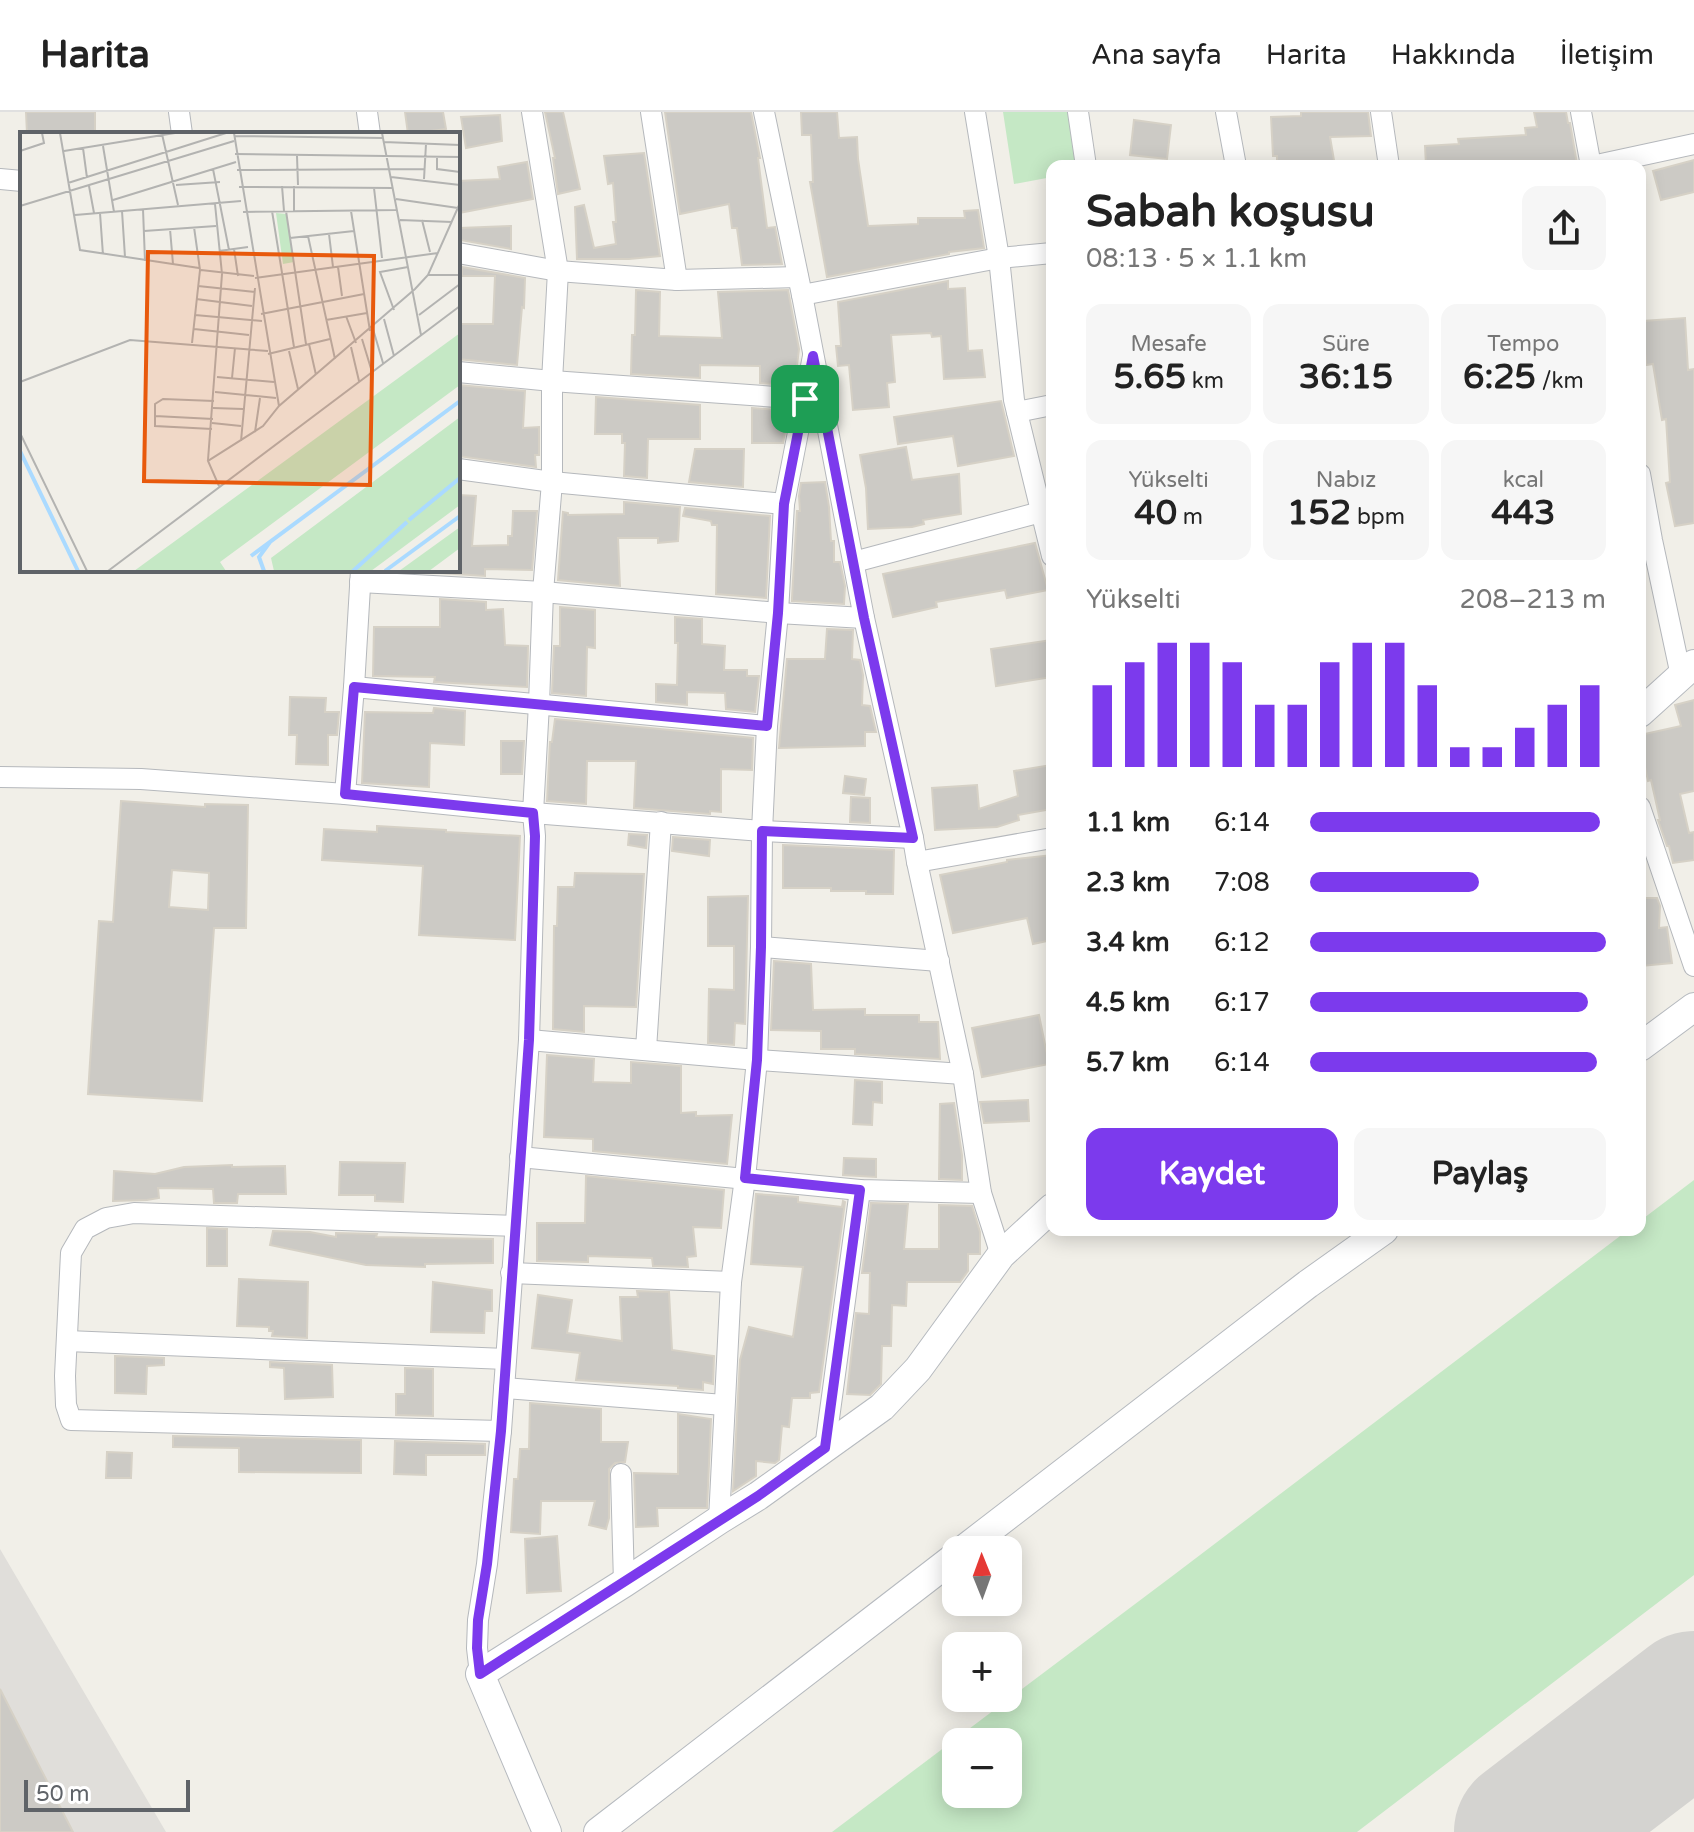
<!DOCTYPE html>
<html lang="tr">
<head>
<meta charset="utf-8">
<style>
  body { margin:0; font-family:"Varela Round",sans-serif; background:#f6f6f6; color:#222; height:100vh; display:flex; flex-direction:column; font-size:30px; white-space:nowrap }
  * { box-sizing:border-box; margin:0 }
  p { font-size:26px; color:#767676 }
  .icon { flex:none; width:44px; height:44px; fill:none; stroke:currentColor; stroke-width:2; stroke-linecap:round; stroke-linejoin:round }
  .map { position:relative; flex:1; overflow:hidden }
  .panel { position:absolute; left:1046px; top:48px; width:600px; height:1076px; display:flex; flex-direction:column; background:#fff; border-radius:16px; box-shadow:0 4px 20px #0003 }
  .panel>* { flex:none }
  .needle { width:52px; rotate:359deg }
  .tools { position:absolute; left:942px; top:1424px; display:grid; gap:16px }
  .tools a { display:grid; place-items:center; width:80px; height:80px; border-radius:16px; background:#fff; box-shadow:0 4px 20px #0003; font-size:40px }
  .scale { position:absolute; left:24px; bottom:20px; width:166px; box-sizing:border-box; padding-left:8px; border:4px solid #5f6368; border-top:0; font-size:22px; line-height:28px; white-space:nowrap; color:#5f6368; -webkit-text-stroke:6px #fff; paint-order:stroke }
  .pin { position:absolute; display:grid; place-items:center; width:68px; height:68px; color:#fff; margin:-34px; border-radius:16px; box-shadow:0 4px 12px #0006 }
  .round { display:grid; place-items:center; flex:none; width:84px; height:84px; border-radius:16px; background:#f6f6f6 }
  .overview { display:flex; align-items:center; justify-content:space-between; height:136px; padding:0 40px }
  h1 { font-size:44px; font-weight:700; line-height:60px }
  .figures { display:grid; grid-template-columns:repeat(3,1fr); gap:12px; height:136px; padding:8px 40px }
  .figures div { display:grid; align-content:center; border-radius:16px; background:#f6f6f6; text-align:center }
  .figures b { font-size:34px; font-weight:700 }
  .figures small { font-size:22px; font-weight:400 }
  .figures p { font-size:22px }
  .chart { height:224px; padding:16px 40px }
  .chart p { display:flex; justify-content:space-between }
  .chart svg { width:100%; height:144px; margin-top:8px; stroke:#7c3aed; stroke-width:6 }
  .cta { display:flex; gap:16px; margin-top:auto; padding:16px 40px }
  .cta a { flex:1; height:92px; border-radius:16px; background:#7c3aed; color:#fff; font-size:32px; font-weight:700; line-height:92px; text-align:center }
  .cta a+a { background:#f6f6f6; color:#222 }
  ul { padding:0 40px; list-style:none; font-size:26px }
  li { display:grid; grid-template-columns:128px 96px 1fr; align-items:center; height:60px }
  li i { height:20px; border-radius:10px; background:#7c3aed }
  header { display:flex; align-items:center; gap:48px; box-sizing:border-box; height:112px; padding:0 40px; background:#fff; border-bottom:2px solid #e0e0e0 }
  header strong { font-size:38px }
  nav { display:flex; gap:44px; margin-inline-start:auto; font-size:28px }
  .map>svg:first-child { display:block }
  .industrial { fill:#e0deda }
  .green { fill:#c5e8c5; fill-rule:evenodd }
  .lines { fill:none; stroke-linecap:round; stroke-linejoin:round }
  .runway { stroke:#d4d3d0; stroke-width:148 }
  .building { fill:#cccac5; stroke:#d6d1c6; stroke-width:2; fill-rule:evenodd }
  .street-casing { stroke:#b5b8bc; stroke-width:22 }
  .secondary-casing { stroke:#b6babf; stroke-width:30 }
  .street { stroke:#fff; stroke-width:20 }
  .secondary { stroke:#fff; stroke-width:28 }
  .route-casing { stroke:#fff; stroke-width:16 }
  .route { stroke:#7c3aed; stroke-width:10 }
  .inset-river { fill:none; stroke:#aadaff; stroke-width:4 }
  .inset-road { fill:none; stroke:#b3b3b1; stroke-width:2 }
  .view { fill:#e8590c; fill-opacity:0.15; stroke:#e8590c; stroke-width:4 }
  .inset-edge { fill:none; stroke:#5f6368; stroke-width:4 }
</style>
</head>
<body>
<header>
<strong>Harita</strong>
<nav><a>Ana sayfa</a><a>Harita</a><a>Hakkında</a><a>İletişim</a></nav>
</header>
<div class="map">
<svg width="1694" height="1720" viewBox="0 0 1694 1720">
  <rect width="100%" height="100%" fill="#f1efe8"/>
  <!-- industrial -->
  <polygon class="industrial" points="0,1437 166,1720 0,1720"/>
  <!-- green -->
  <g class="green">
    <polygon points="1003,0 1083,0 1093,54 1052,54 1052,65 1014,72"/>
    <path d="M1694,1068V1463L1357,1720H832L1175,1462L1628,1118H1640V1109ZM956,1630H1008V1682H956Z"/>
  </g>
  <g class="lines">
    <!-- runway -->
    <polyline class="runway" points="1528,1720 1694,1593"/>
  </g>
  <!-- building -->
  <g class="building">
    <polygon points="26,0 95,0 95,22 27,22"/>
    <polygon points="405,0 443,0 446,17 408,22"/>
    <polygon points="545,0 563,0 580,77 558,82 553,46 555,46"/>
    <polygon points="665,0 751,0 760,46 758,46 767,116 775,115 782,152 742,153 737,116 732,116 729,92 680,102"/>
    <polygon points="801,0 837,0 839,26 857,25 858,47 868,114 918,112 918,106 965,106 964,99 978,98 984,136 949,140 949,142 827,165 810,70 813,70 811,23 802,23"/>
    <polygon points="1301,0 1368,0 1371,24 1330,25 1335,54 1277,54 1277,44 1273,44 1271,5 1301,4"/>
    <polygon points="1534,0 1566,0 1568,11 1570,11 1577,52 1563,54 1426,54 1425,34 1459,32 1458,27 1526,23 1525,16 1537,15"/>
    <polygon points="500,3 502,29 466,36 461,5"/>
    <polygon points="1134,8 1171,13 1167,47 1130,43"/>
    <polygon points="644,41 660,144 629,147 577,147 575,95 584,93 594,136 616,132 613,110 616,110 613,71 608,72 604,44"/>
    <polygon points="1694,48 1694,80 1661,88 1653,59"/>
    <polygon points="527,50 533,87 459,101 458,69 500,67 498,55"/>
    <polygon points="511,114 511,137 460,128 460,116"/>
    <polygon points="462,155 525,166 524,196 522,195 517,253 458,247 458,212 493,212 495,164 462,164"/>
    <polygon points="948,169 948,177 965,176 968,239 982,238 985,265 944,267 941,224 932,225 931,221 891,223 895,270 887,271 889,295 853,298 849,253 838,254 836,234 841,234 838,190"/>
    <polygon points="636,178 660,180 659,224 722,226 718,180 788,178 799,237 795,270 789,270 790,273 760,271 760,254 700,253 700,266 631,262 632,223 635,223"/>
    <polygon points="1685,206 1688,258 1694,257 1694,411 1675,414 1666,371 1670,370 1666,307 1662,308 1653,252 1646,253 1643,209"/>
    <polygon points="458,273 525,279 523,316 539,315 539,343 535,343 536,355 458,344"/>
    <polygon points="596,285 700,293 700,327 648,327 647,366 624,364 625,331 622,331 622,322 595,322"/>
    <polygon points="1001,289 1014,344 958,354 953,324 898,332 894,305"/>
    <polygon points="752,296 789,299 783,331 752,331"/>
    <polygon points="906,335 912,368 959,362 961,402 923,408 924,412 912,415 868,417 866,376 860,343"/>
    <polygon points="695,337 744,337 743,375 689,370"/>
    <polygon points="825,370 829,395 831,429 834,429 834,450 840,450 845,474 844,492 792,489 792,486 797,399 800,399 799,384 801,371"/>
    <polygon points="458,383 476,384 472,434 508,433 508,424 512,424 513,399 537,399 532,458 485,457 485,464 441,461 442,458 458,458"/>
    <polygon points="624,390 680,395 678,429 658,431 658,426 618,426 620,474 558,468 563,400 568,401 568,403 624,402"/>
    <polygon points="685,396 770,404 766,486 716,482 717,413 712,413 711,409 683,404"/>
    <polygon points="1035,431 1048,478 1007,486 1005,478 936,490 937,495 893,505 883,462"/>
    <polygon points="440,487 486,490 486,498 503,497 505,533 528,534 527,575 434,570 435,565 373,564 374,515 440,515"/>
    <polygon points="560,495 595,498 595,536 587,535 586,584 552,581 554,534 560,534"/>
    <polygon points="675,505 702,507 702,532 725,534 724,558 747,558 747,564 759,564 755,600 726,597 725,581 687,580 687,593 656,590 656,572 677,573 678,531 675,531"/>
    <polygon points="827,517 853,518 852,547 860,548 863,563 862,593 870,594 876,620 865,620 865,634 779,636 787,547 825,547"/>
    <polygon points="1052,528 1052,565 996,574 991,537"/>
    <polygon points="290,585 326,586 325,600 339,600 337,623 328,623 328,653 296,652 297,623 289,623"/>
    <polygon points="1694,588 1694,679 1680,682 1689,721 1694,720 1694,748 1673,751 1669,734 1667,734 1658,708 1660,708 1651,668 1648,669 1640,632 1640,623 1681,614 1675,593"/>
    <polygon points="434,596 465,599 464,633 430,631 429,675 362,671 365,600 433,601"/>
    <polygon points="555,607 753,626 752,658 721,657 721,700 710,699 710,702 634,696 636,649 587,649 586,692 547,689 550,630 552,630"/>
    <polygon points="501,629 524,629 522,662 501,662"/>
    <polygon points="1052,653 1052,697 1018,703 1019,708 997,715 935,718 932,676 977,673 979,697 1018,684 1014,659"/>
    <polygon points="845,664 866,667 864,683 843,681"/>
    <polygon points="851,685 870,686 870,711 850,710"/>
    <path d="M121,689L205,695V692L248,693L246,816H214L202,989L88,982L99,809L113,810ZM172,758L209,761L208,798L169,795Z"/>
    <polygon points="377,714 446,718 446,720 520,724 515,828 419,823 423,754 322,748 324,717 377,720"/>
    <polygon points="629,722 647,723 646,736 628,733"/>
    <polygon points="673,725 710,728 709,744 672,739"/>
    <polygon points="783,733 894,738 893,782 866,782 866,779 831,779 831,776 783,776"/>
    <polygon points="1052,743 1052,828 1033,832 1027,806 953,821 940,763 1007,750 1007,748"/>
    <polygon points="575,761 644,762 636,895 584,894 584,920 553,917 554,814 557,814 558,775 574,775"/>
    <polygon points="748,784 745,912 735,911 734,933 708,931 709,877 734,878 734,834 708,834 708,785"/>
    <polygon points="1640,786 1657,786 1660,794 1659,816 1667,815 1672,851 1641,854"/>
    <polygon points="774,849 811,852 813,898 865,897 865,903 919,903 919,910 938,910 940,947 855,942 855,937 821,937 821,919 771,918"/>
    <polygon points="1039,903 1049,952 982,965 972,916"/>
    <polygon points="547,943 594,947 593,970 631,971 631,950 681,954 681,1001 696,1000 696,1004 732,1003 727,1052 593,1039 593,1027 544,1025"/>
    <polygon points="855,968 882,970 882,991 873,990 872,1013 853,1012"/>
    <polygon points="1028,988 1029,1009 984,1011 980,990"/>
    <polygon points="954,991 962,1043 962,1068 939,1067 940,992"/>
    <polygon points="844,1046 876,1047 876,1065 843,1063"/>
    <polygon points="340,1050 405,1051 403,1090 375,1089 375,1083 339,1083"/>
    <polygon points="232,1053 232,1055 285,1054 286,1082 238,1082 237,1091 214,1091 213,1077 158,1076 159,1086 147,1088 113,1089 114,1059 155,1062 184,1055"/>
    <polygon points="586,1064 724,1078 721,1116 693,1115 696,1144 687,1145 688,1155 653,1154 652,1146 588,1144 588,1150 537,1149 537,1111 585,1111"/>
    <polygon points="756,1082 798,1085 798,1090 842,1095 843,1089 845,1090 819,1280 810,1281 810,1286 792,1286 789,1315 782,1314 779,1348 775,1351 756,1349 756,1364 733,1379 740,1248 749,1215 793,1225 803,1155 751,1152"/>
    <polygon points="871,1091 908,1092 904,1137 939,1137 939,1093 972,1094 980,1120 980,1142 968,1142 968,1159 960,1170 907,1170 906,1194 892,1193 891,1234 882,1234 881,1272 870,1283 847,1282 856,1201 869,1202 870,1161 862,1161"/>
    <polygon points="207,1116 227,1117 227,1154 207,1154"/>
    <polygon points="273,1119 310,1120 336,1125 336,1121 377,1122 376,1125 493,1127 493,1151 425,1152 425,1155 366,1153 270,1133"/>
    <polygon points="239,1167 308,1170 307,1226 272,1224 273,1219 269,1219 269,1215 237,1214"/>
    <polygon points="433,1170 492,1178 492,1199 485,1199 484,1221 431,1220"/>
    <polygon points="637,1179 669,1180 672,1238 714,1244 713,1272 703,1270 703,1278 678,1276 678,1274 576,1268 580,1241 532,1236 538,1183 572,1188 567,1221 622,1229 620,1185 638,1185"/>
    <polygon points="115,1244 164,1246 164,1253 147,1254 146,1282 115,1281"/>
    <polygon points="270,1250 332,1253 333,1285 285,1287 284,1256 270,1255"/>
    <polygon points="405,1256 433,1257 433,1304 396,1303 396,1282 405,1282"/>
    <polygon points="530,1291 601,1297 601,1330 628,1330 625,1350 615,1351 609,1357 609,1406 606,1417 589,1413 595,1389 541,1389 540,1422 511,1420 514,1367 518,1367 520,1337 529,1337"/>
    <polygon points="678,1302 711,1307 707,1396 657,1396 658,1414 636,1415 634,1361 678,1362"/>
    <polygon points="173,1324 361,1328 361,1361 239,1360 239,1336 173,1335"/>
    <polygon points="395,1329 485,1332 485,1343 426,1343 426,1363 394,1362"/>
    <polygon points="107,1340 132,1341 131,1366 106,1366"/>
    <polygon points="557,1424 561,1479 527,1481 525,1427"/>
    <polygon points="0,1577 73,1720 0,1720"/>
  </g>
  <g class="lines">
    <!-- street casing -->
    <g class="street-casing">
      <g id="street">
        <polyline points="179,0 182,22"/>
        <polyline points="367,0 370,22"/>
        <polyline points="651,0 677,168"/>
        <polyline points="764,0 802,183 864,506 913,726 917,750 963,962 981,1081 1001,1143"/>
        <polyline points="975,0 999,146 1014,288 1052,444"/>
        <polyline points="1078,0 1086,54"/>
        <polyline points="1226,0 1236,54"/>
        <polyline points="1381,0 1389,54"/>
        <polyline points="1581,0 1591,54"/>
        <polyline points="1592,54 1694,32"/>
        <polyline points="0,67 22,69"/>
        <polyline points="458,141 558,159 677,168 798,165"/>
        <polyline points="802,183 999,146 1052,141"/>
        <polyline points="458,260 552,269 805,287"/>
        <polyline points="1017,300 1052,293"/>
        <polyline points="458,357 552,370 784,392"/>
        <polyline points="1640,362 1652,428 1681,564"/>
        <polyline points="854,450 1052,397"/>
        <polyline points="360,470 543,480 778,501 864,506"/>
        <polyline points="354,575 767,614"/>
        <polyline points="0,665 141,667 345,682 533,701 762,719 913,726"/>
        <polyline points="345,682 354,575 361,458"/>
        <polyline points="1640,695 1694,854"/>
        <polyline points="917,750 1052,726"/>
        <polyline points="761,835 939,849"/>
        <polyline points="529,928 757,948 963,962"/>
        <polyline points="646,937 661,710"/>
        <polyline points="520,1045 860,1078 981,1081"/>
        <polyline points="511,1161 731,1170"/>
        <polyline points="67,1229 506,1247"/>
        <polyline points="504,1276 724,1293"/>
        <polyline points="501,1319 71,1308 66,1293 65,1264 71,1141 85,1117 106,1106 134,1101 515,1114"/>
        <polyline points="825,1336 860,1078"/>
        <polyline points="621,1362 624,1471"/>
        <polyline points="719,1408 731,1170 745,1066 757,948 761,835 762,719 767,614 778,501 784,392 813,244"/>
        <polyline points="480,1562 477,1536 478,1508 487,1452 501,1319 529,928 535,724 533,701 539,592 543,480 552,370 552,269 558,159 532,0"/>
      </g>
    </g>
    <!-- secondary casing -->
    <g class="secondary-casing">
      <g id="secondary">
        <polyline points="1640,601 1694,552"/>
        <polyline points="1640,935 1694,895"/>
        <polyline points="963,1438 1308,1172 1384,1118"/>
        <polyline points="547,1720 480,1562 624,1471 719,1408 758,1384 882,1295 918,1257 1001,1143 1052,1096"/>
        <polyline points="598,1720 956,1444"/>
      </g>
    </g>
    <!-- street -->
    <use href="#street" class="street"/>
    <!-- secondary -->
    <use href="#secondary" class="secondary"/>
  </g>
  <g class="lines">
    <!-- route casing -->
    <g class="route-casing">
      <polygon id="route" points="813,244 864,506 913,726 762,719 761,835 757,948 745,1066 860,1078 825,1336 758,1384 480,1562 477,1536 478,1508 487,1452 501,1319 529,928 535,724 533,701 345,682 354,575 767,614 778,501 784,392"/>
    </g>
    <!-- route -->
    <use href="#route" class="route"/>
  </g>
  <!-- overview -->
  <g transform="translate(20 20)">
    <rect width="440" height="440" fill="#f1efe8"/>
    <path d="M256,81L266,82L274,130L263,132ZM440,201V253L200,430L206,439H114ZM440,285V373L351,439H254L251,426ZM440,395V416L409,439H379Z" fill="#c5e8c5"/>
    <path class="inset-river" d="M0,319L58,439M389,388L440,346M231,424L440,269M244,439L239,425L250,410M333,439L387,390M365,439L440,384"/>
    <path class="inset-road" d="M40,1L60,118L179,136M214,1L259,274M362,1L401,203M142,2L158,73M214,4L363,6M364,10L440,13M83,14L94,80M63,16L67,46M0,19L24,11L22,1M44,19L155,1M215,22L440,25M277,24L278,53M417,24V37L440,40M193,37L209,118M217,38L404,37M371,45L440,53M404,47L406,12M48,51L206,1M156,53L200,50M69,54L74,81M262,54L264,79M274,54V79M219,55L373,56M354,56L362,126M376,67L438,76M93,68L216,30M0,74L214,9M123,77L125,129M102,79L105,125M252,79L274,215M266,79L286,212M331,79L350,199M223,80L376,78M80,81L83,123M55,83L221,69M380,88L432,90M402,88L410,120M150,97L153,132M124,99L196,94M309,102L313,135M288,104L315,227M270,106L334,99M214,117L218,144M199,119L228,115M318,135L322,164M181,138L234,144M408,143H440M235,146L418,121M178,154L235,160M176,167L232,174M374,178L360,140L388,135M241,182L344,162M175,183L242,189M399,183L440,152M326,184L336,211M364,187L374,224M306,188L347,181M174,197L229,203M353,197L363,231M342,207L352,240M172,211L180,138L174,95M289,212L296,243M331,215L339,249M269,219L278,257M248,222L310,207M197,245L254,250M212,246L215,216M0,250L110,208L248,219M195,260L256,266M193,276L223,277M135,284L193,287M192,291L221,294M192,297L135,294V272L143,267L194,269M235,300L240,266M0,301L67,439M221,309L235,156M188,328L202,142L195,72M199,354L188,329L243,294L259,274L395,157L408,143L440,71M88,439L440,174"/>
    <path class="view" d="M128,120L354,124L350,353L124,349Z"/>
    <rect width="440" height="440" class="inset-edge"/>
  </g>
</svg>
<div class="tools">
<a><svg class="needle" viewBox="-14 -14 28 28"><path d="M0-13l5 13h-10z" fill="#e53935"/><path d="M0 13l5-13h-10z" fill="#767676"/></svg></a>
<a>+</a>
<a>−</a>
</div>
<div class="scale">50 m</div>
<div class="pin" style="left:805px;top:287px;background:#1e9e55"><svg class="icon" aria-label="arrive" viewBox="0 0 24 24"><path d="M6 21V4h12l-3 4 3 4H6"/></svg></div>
<section class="panel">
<div class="overview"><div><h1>Sabah koşusu</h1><p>08:13 · 5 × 1.1 km</p></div><a class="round"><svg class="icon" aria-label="share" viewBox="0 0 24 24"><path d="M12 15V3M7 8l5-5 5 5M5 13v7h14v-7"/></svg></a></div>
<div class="figures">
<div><p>Mesafe</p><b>5.65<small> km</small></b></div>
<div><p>Süre</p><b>36:15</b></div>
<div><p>Tempo</p><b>6:25<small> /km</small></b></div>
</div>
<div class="figures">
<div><p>Yükselti</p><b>40<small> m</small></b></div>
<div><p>Nabız</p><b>152<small> bpm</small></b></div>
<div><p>kcal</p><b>443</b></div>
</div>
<div class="chart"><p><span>Yükselti</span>208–213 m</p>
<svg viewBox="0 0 160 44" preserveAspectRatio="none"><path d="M5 44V19M15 44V12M25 44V6M35 44V6M45 44V12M55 44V25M65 44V25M75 44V12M85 44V6M95 44V6M105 44V19M115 44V38M125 44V38M135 44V32M145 44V25M155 44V19"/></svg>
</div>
<ul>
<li><b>1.1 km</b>6:14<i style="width:98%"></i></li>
<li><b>2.3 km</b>7:08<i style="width:57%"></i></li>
<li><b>3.4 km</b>6:12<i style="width:100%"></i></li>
<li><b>4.5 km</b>6:17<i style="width:94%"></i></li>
<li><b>5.7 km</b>6:14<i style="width:97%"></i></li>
</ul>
<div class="cta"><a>Kaydet</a><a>Paylaş</a></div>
</section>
</div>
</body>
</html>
